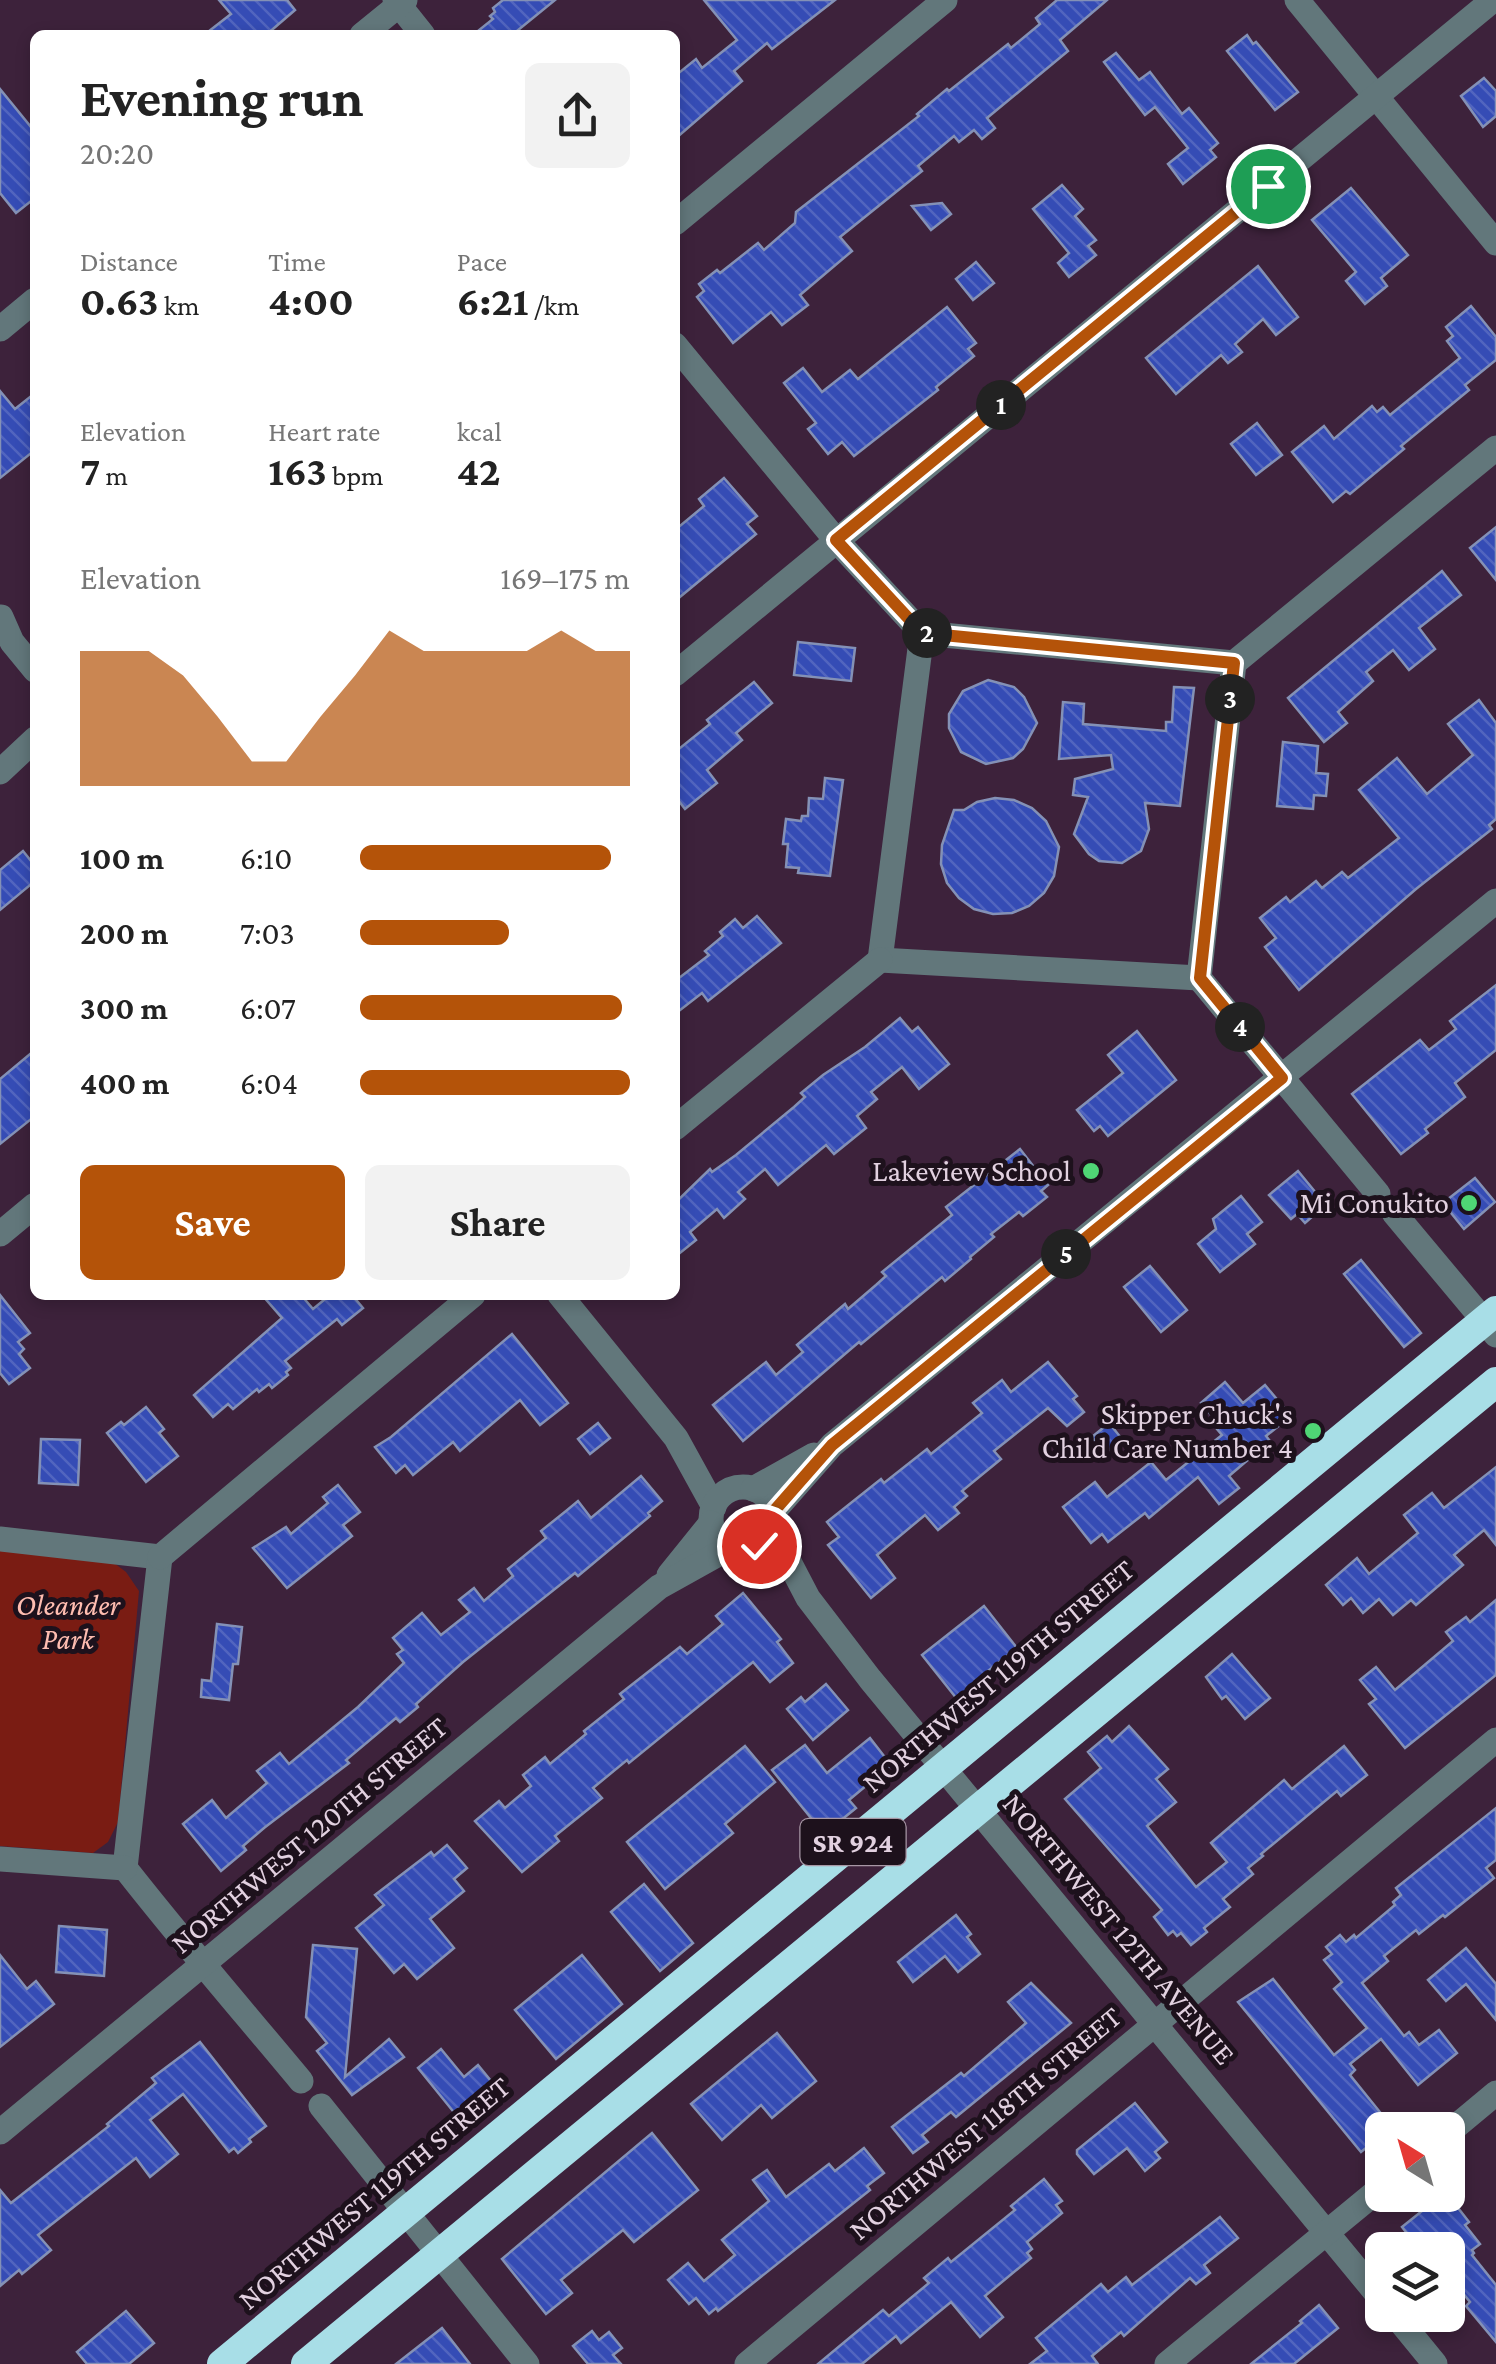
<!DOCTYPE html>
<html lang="en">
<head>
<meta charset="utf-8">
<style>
  body { margin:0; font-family:"Crimson Pro",serif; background:#f2f2f2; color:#222; height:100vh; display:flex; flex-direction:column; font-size:38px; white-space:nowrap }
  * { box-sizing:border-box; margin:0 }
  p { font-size:32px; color:#767676 }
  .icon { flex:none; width:55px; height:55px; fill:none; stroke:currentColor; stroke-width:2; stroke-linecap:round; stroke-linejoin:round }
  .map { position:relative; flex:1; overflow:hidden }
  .drawer { position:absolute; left:30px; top:30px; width:650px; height:1270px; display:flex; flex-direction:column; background:#fff; border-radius:15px; box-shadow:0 5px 15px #0003 }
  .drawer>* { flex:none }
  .needle { width:65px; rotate:323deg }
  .fabs { position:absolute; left:1365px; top:2112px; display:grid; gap:20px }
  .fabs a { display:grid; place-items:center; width:100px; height:100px; border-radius:15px; background:#fff; box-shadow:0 5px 15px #0003; font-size:50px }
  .pin { position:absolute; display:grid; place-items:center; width:85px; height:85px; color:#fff; margin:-42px; border:5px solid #fff; border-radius:50%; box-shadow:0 2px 10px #0007 }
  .km { position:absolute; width:50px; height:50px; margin:-25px; border-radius:50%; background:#222; color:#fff; font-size:28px; line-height:50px; text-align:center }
  .round { display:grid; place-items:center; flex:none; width:105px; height:105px; border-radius:15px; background:#f2f2f2 }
  .summary { display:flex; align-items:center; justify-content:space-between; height:170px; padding:0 50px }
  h1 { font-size:55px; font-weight:700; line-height:75px }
  .figures { display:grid; grid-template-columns:repeat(3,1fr); gap:15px; height:170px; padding:10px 50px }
  .figures div { display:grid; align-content:center }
  .figures b { font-size:42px; font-weight:700 }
  .figures small { font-size:28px; font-weight:400 }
  .figures p { font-size:28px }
  .chart { height:280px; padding:20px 50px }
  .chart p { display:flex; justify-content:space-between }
  .chart svg { width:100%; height:180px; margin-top:10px; fill:#b45309; opacity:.7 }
  .primary-button { display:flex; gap:20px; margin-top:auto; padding:20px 50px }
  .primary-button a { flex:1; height:115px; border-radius:15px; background:#b45309; color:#fff; font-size:40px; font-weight:700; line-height:115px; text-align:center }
  .primary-button a+a { background:#f2f2f2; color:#222 }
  ul { padding:0 50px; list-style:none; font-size:32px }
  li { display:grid; grid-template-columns:160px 120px 1fr; align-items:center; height:75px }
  li i { height:25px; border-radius:12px; background:#b45309 }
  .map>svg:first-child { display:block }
  .park { fill:#7a1c13 }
  .building { fill:url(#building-back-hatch); stroke:#8491b6; stroke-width:2.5 }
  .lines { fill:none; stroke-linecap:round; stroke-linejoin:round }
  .minor { stroke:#62777b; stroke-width:25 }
  .highway { stroke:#a8dee7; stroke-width:30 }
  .route-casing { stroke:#fff; stroke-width:20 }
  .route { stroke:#b45309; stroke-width:12 }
  .poi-dot { fill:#4fd675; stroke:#1d111c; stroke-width:4 }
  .labels { text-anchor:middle; stroke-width:10; stroke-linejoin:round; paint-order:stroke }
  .shield { fill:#1d111c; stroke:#a797a5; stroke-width:2.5 }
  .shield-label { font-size:28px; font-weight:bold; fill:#e2d1e0 }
  .poi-label { font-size:30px; fill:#e2d1e0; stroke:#1d111c; text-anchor:end }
  .park-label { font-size:30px; font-style:italic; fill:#ffbdb1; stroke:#1d111c }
  .street-label { font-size:30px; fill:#e2d1e0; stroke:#1d111c }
</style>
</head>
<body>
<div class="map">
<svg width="1496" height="2364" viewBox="0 0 1496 2364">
  <defs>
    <pattern id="building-back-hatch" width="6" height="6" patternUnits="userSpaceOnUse" patternTransform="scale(2.5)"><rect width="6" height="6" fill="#354cb5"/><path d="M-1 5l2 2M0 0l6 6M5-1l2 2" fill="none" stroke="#5265bf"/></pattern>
  </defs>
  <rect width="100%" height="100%" fill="#3d223b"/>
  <!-- park -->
  <polygon class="park" points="0,1550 106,1557 126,1572 139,1591 118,1822 108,1842 93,1853 0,1846"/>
  <!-- building -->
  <g class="building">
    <polygon points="219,0 287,0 295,10 266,35 204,35 231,14"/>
    <polygon points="503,0 555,0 512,35 473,35 493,19 490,16 495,12 493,8"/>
    <polygon points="704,0 835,0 772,49 767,43 734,71 742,81 675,139 675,76 696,59 702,68 737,40"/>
    <polygon points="1057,0 1107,0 1060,40 1068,51 987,118 995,128 982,139 974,130 959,142 954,136 918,166 922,171 840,237 852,251 800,295 808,305 782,325 771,312 733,343 697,297 704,291 699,284 717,270 720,273 758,243 764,250 795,223 796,212 919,116 917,114 947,89 949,91 1008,44 1011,48 1040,24 1036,18"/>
    <polygon points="1247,35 1253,44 1256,42 1298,92 1275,110 1227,51"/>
    <polygon points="1116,53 1139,80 1150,72 1182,114 1189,108 1218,143 1210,150 1216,157 1183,184 1168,164 1188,148 1155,107 1145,115 1104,62"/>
    <polygon points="1484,78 1496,91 1496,116 1483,127 1461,96"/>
    <polygon points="0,89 35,132 35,198 16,213 0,193"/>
    <polygon points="1062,185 1083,209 1075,216 1096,240 1088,246 1096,255 1069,277 1058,263 1069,253 1033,209"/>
    <polygon points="1351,188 1408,255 1381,278 1387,286 1365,304 1346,281 1356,272 1312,220"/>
    <polygon points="942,203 951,214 931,230 912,206"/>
    <polygon points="976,262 994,283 973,300 956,279"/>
    <polygon points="1258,266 1298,317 1276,335 1263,319 1235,344 1242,352 1228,363 1221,355 1176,394 1146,358"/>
    <polygon points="1471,306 1496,337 1496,360 1465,385 1469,390 1401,446 1404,449 1350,494 1346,491 1333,502 1292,452 1324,426 1334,439 1372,406 1377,412 1383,407 1390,415 1460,358 1447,341 1453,336 1446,327"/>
    <polygon points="947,307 976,343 968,349 974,356 936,387 938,390 854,456 842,442 828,454 808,429 816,423 784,383 803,368 822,392 850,370 858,379"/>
    <polygon points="0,391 15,409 35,393 35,450 0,478"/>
    <polygon points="1257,423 1282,455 1256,475 1231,444"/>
    <polygon points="724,478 757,516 747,524 756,534 675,601 675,530 704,506 699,499"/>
    <polygon points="1496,527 1496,580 1470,548"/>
    <polygon points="1442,571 1461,595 1419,628 1435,649 1409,670 1393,650 1366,672 1373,681 1338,712 1347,723 1324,742 1288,698"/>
    <polygon points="798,642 855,648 851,681 794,675"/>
    <polygon points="988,680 1014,687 1024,697 1037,723 1023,749 1013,758 986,764 961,752 949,728 949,714 963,691"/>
    <polygon points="754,682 772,703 736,733 742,740 707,770 717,783 685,809 675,796 675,752 710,724 707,720"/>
    <polygon points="1174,687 1194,688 1180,806 1145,803 1149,829 1141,851 1122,863 1099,861 1089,854 1074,834 1088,797 1073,795 1075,779 1113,769 1111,755 1059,759 1063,702 1084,704 1083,724 1166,731 1166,722 1172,722"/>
    <polygon points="1479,700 1496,723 1496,819 1489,825 1492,829 1416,889 1299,990 1265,947 1276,938 1260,918 1286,897 1290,902 1316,881 1322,888 1342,872 1348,878 1399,838 1359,790 1397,758 1427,794 1473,755 1448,724"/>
    <polygon points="1283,742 1318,746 1316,773 1328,774 1326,796 1314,795 1313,809 1277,806"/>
    <polygon points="825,778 843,780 830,876 798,873 799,868 786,867 788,844 783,844 786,819 801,821 802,816 808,816 809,798 823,799"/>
    <polygon points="995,798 1014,800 1032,808 1046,821 1059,847 1054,876 1044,893 1029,906 1012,913 993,914 974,909 959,898 947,883 941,864 942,845 954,810 964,810 977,802"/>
    <polygon points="23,851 35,866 35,881 0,910 0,870"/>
    <polygon points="757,916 781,943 708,1001 702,993 675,1014 675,981 709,955 705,951 723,936 720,932 735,919 743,928"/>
    <polygon points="1496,985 1496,1050 1455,1083 1465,1097 1425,1129 1428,1133 1401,1154 1352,1094 1420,1040 1429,1050 1456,1029 1450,1021"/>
    <polygon points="900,1018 912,1032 918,1027 949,1064 919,1089 902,1067 871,1092 877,1099 857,1116 866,1128 834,1154 826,1145 778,1185 765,1169 738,1192 745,1199 724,1218 717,1209 690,1232 696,1240 675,1257 675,1203 710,1169 712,1172 736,1155 794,1107 805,1097 801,1093 823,1075 865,1047"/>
    <polygon points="1137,1031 1176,1080 1108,1136 1100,1126 1094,1131 1077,1110 1123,1073 1108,1055"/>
    <polygon points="35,1050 35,1116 0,1144 0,1079"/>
    <polygon points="1020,1149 1048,1185 1041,1191 1047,1197 1023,1216 1019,1212 991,1234 994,1237 970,1257 971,1259 945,1281 942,1277 861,1344 859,1342 743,1441 713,1405 766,1362 776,1375 803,1352 797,1345 845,1304 848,1309 876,1285 886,1276 882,1272 952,1215 946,1207"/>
    <polygon points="1298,1171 1321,1199 1317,1202 1322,1208 1305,1223 1297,1214 1291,1219 1269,1195"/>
    <polygon points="1475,1178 1495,1202 1464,1229 1443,1203"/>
    <polygon points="1241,1196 1262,1222 1247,1234 1255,1244 1220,1272 1198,1244 1216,1229 1213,1219"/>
    <polygon points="1361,1260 1421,1333 1404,1347 1344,1274"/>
    <polygon points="1150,1266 1187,1310 1161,1332 1124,1287"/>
    <polygon points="0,1295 30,1333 18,1342 24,1349 19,1354 30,1368 9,1384 0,1373"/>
    <polygon points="262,1295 301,1295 313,1309 330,1295 352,1295 363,1308 342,1325 337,1319 285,1361 291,1368 286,1372 288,1375 272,1388 269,1384 259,1392 257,1389 233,1409 228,1404 213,1417 194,1395 282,1318"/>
    <polygon points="512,1334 568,1403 540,1425 520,1400 460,1451 453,1442 413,1475 405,1465 396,1473 375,1447 391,1437"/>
    <polygon points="1048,1362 1077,1396 1073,1399 1084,1412 1067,1426 1048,1408 994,1451 1001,1459 962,1491 967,1496 954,1507 959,1513 938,1530 925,1515 877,1555 895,1578 871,1598 828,1545 839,1537 827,1522 881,1479 884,1483 927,1449 931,1454 982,1413 973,1403 1002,1380 1011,1392"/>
    <polygon points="1225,1382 1243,1403 1265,1385 1291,1416 1266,1436 1270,1441 1229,1476 1239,1488 1219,1504 1198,1477 1149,1518 1145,1513 1108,1542 1102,1534 1091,1543 1063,1507 1095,1482 1107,1497 1151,1462 1166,1480 1222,1435 1217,1429 1220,1426 1201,1403"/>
    <polygon points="146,1407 164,1429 159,1433 178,1456 146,1482 107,1433 121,1422 124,1425"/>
    <polygon points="598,1423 610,1438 590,1454 578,1439"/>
    <polygon points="1109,1423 1122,1439 1105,1453 1092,1437"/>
    <polygon points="41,1439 80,1440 78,1485 39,1483"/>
    <polygon points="1496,1467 1496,1545 1484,1530 1454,1555 1463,1565 1416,1605 1411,1600 1393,1615 1379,1599 1363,1613 1351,1598 1343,1605 1326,1585 1357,1558 1369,1574 1418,1533 1404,1515 1432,1493 1444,1508"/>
    <polygon points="641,1476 662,1501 648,1513 650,1516 578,1576 575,1573 463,1662 416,1704 418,1707 400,1722 396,1718 346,1760 349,1763 264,1828 243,1846 246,1850 221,1871 183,1824 212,1800 226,1818 267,1783 257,1771 280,1753 289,1764 358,1707 404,1663 397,1654 403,1650 393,1638 422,1613 441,1635 470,1612 459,1600 474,1588 484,1601 513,1576 508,1569 546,1538 541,1531 566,1511 578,1501 591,1518"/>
    <polygon points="338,1485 360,1512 343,1525 352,1536 287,1588 253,1548 286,1527 291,1534 328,1503 323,1497"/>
    <polygon points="743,1593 781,1639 777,1642 793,1663 770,1682 753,1662 629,1763 627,1760 593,1788 602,1798 555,1836 559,1841 522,1872 475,1821 499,1801 505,1808 531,1786 523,1775 545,1757 550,1764 586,1734 584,1731 624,1699 620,1694 680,1647 687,1654 723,1624 716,1616"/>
    <polygon points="1496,1600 1496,1675 1405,1748 1369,1704 1376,1699 1360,1680 1376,1667 1395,1690 1453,1641 1446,1632 1466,1617 1470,1622"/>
    <polygon points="984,1606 1017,1648 988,1671 993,1677 973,1693 969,1689 957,1699 922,1655"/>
    <polygon points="217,1624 242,1627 238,1664 233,1664 229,1700 201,1697 202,1680 211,1681"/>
    <polygon points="1232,1654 1270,1698 1245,1719 1226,1696 1222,1699 1206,1677"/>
    <polygon points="826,1684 848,1710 813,1740 787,1709 801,1697 805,1702"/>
    <polygon points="1129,1726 1168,1769 1156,1779 1176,1802 1147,1826 1196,1887 1227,1862 1211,1843 1284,1780 1292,1789 1344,1746 1367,1775 1341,1796 1337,1791 1261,1854 1263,1856 1248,1868 1253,1874 1223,1899 1230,1907 1204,1928 1207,1932 1191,1945 1181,1933 1177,1936 1173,1931 1168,1935 1154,1917 1162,1910 1065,1799 1101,1768 1088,1752 1107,1736 1112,1742"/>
    <polygon points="870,1738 891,1765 849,1800 856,1808 824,1834 772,1770 805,1745 827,1773"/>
    <polygon points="745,1746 775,1782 725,1824 733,1833 665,1889 627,1842"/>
    <polygon points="1496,1808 1496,1860 1486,1868 1494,1878 1445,1917 1443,1915 1419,1934 1416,1930 1384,1956 1388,1961 1362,1983 1404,2036 1409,2032 1419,2045 1439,2030 1457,2053 1418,2085 1381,2039 1350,2064 1355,2070 1350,2075 1392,2127 1382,2130 1382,2135 1361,2152 1238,2002 1273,1979 1334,2055 1367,2028 1334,1989 1342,1982 1324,1960 1332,1954 1326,1947 1340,1935 1346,1942 1354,1935 1356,1938 1395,1905 1393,1902 1401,1895 1396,1888"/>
    <polygon points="447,1845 467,1868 454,1879 464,1891 430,1919 454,1948 417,1979 404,1964 394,1973 356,1928 384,1905 375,1895 431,1852 434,1856"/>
    <polygon points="644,1884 693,1943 660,1971 611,1912"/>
    <polygon points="956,1915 971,1934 967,1937 980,1954 958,1972 945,1956 913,1982 898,1962"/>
    <polygon points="59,1926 107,1930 104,1976 56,1972"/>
    <polygon points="313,1945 357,1949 345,2077 389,2039 404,2057 352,2095 317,2051 327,2043 306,2017"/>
    <polygon points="1466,1948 1496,1984 1496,2020 1466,1984 1446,2001 1428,1980"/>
    <polygon points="0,1955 27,1989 36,1981 54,2004 0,2047"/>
    <polygon points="582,1955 622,2004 556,2059 515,2010"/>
    <polygon points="1031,1983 1071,2023 956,2117 951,2112 922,2135 928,2142 913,2153 892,2127 961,2073 964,2076 1026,2023 1008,2002"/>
    <polygon points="777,2033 816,2081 772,2118 761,2105 722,2140 691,2104"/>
    <polygon points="200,2042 266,2126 249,2139 251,2142 238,2153 234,2148 229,2152 183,2094 150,2120 178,2154 150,2177 136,2158 38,2235 51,2250 22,2274 19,2270 0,2286 0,2190 11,2203 109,2126 107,2124 156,2083 152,2078"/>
    <polygon points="441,2049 464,2077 478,2065 500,2092 465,2126 418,2068"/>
    <polygon points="1135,2103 1167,2142 1155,2152 1160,2158 1145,2171 1127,2148 1094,2174 1077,2154 1077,2150"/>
    <polygon points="652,2133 698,2190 634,2242 623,2230 561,2280 572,2293 546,2314 502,2259"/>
    <polygon points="864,2148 884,2173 867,2186 870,2190 718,2311 716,2308 709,2314 696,2298 689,2304 668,2280 688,2263 704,2281 735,2255 722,2240 769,2201 753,2180 767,2170 786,2197 829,2164 835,2171"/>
    <polygon points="1044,2179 1062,2201 1056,2205 1062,2213 1027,2242 1032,2249 1027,2253 1031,2258 985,2296 1003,2317 980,2337 951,2302 901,2343 896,2336 862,2364 818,2364 883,2310 889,2316 929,2283 924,2278 948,2258 951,2262 1015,2210 1011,2206"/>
    <polygon points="1442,2195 1448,2195 1469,2222 1465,2225 1480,2244 1472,2250 1474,2253 1472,2255 1496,2285 1496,2342 1466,2306 1470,2302 1448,2275 1448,2250 1420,2250 1402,2227"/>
    <polygon points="1220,2217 1238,2238 1204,2265 1210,2273 1196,2284 1190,2278 1124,2336 1121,2332 1092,2356 1098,2364 1030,2364 1047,2351 1036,2338 1101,2284 1108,2292 1126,2277 1132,2285"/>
    <polygon points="1319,2305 1338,2328 1294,2364 1251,2364 1302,2323 1300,2321"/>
    <polygon points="126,2311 154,2343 129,2364 87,2364 77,2352"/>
    <polygon points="442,2328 470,2364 396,2364"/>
    <polygon points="592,2331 599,2340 609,2332 622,2348 613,2355 621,2364 588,2364 573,2346"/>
  </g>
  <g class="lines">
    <!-- minor -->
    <g class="minor">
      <polyline points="395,0 423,35"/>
      <polyline points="1297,0 1496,243"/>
      <polyline points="362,35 405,0"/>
      <polyline points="675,223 945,0"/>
      <polyline points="0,329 35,300"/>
      <polyline points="675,345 836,540 922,633 1234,663"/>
      <polyline points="1,617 12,642 35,670"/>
      <polyline points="1234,663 1199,978 1378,1194"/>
      <polyline points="1234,663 1496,448"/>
      <polyline points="675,674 1493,0"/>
      <polyline points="0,772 35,739"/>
      <polyline points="880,960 922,633"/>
      <polyline points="880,960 1199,978"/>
      <polyline points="675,1128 880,960"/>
      <polyline points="1394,1213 1496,1335"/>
      <polyline points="0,1234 35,1205"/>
      <polyline points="560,1295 676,1438 714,1507"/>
      <circle cx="743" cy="1519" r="32"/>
      <polyline points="753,1489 814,1455"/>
      <polyline points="774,1511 832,1445 1496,901"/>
      <polyline points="773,1531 808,1598 870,1679 1382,2300"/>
      <polyline points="0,1539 160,1557"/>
      <path d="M160,1557L125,1868C182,1941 242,2010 301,2081"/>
      <polyline points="160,1557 473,1295"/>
      <polyline points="669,1575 711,1523"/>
      <polyline points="0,1859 125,1868"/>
      <polyline points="321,2106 527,2364"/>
      <polyline points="0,2132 659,1587 729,1548"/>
      <polyline points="1448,2133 1496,2093"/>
      <polyline points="1395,2315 1435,2364"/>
      <polyline points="747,2364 1496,1740"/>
      <polyline points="1167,2364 1382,2187"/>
    </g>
    <!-- highway -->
    <g class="highway">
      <polyline points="222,2364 1496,1311"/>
      <polyline points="306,2364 1496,1382"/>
    </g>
  </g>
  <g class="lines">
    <!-- route casing -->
    <g class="route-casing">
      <polyline id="route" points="759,1546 772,1531 774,1511 832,1445 1282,1078 1200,978 1234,663 922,633 836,540 1268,186"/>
    </g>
    <!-- route -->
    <use href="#route" class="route"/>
  </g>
  <!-- markers -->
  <g class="poi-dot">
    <circle cx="1091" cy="1171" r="10"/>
    <circle cx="1469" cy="1203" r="10"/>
    <circle cx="1313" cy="1431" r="10"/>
  </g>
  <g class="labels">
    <!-- shield labels -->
    <rect class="shield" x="800.5" y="1819" width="105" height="46" rx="8"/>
    <g class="shield-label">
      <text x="853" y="1852">SR 924</text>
    </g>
    <!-- poi labels -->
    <g class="poi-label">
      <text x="1071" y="1181">Lakeview School</text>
      <text x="1449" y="1213">Mi Conukito</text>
      <text x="1293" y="1424">Skipper Chuck's<tspan x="1293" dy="34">Child Care Number 4</tspan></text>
    </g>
    <!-- park labels -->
    <g class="park-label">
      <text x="68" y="1615">Oleander<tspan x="68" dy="34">Park</tspan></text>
    </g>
    <!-- street labels -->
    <g class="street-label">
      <text transform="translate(998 1676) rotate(-40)" y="10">NORTHWEST 119TH STREET</text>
      <text transform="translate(309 1835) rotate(-40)" y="10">NORTHWEST 120TH STREET</text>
      <text transform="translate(1119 1929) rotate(50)" y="10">NORTHWEST 12TH AVENUE</text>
      <text transform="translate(985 2123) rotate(-40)" y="10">NORTHWEST 118TH STREET</text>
      <text transform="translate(374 2193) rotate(-40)" y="10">NORTHWEST 119TH STREET</text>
    </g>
  </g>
</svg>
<div class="fabs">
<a><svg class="needle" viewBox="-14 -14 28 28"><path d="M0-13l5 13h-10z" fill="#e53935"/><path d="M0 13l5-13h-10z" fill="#767676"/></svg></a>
<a><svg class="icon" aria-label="layers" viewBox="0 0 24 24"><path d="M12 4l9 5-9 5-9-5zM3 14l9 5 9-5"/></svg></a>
</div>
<div class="pin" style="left:1268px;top:186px;background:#1e9e55"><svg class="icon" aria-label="arrive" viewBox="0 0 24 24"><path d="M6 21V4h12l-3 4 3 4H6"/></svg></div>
<div class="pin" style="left:759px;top:1546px;background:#d93025"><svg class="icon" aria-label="check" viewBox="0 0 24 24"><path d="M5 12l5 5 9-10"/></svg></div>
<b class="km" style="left:1001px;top:405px">1</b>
<b class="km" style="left:927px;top:633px">2</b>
<b class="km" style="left:1230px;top:699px">3</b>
<b class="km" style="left:1240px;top:1027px">4</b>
<b class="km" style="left:1066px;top:1254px">5</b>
<section class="drawer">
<div class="summary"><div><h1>Evening run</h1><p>20:20</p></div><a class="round"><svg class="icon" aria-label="share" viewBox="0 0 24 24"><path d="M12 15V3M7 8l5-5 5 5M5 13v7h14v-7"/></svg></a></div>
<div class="figures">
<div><p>Distance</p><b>0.63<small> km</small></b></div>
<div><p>Time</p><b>4:00</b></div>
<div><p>Pace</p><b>6:21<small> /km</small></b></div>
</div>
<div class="figures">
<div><p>Elevation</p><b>7<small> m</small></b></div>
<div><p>Heart rate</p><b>163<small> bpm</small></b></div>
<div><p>kcal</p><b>42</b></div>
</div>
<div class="chart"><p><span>Elevation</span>169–175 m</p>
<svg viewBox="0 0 160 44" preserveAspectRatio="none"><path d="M0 44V11L10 11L20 11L30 17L40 27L50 38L60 38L70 27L80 17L90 6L100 11L110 11L120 11L130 11L140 6L150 11L160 11V44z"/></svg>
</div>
<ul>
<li><b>100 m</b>6:10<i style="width:93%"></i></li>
<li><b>200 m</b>7:03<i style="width:55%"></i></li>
<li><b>300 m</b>6:07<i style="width:97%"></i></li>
<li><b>400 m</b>6:04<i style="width:100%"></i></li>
</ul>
<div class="primary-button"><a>Save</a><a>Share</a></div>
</section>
</div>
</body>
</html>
